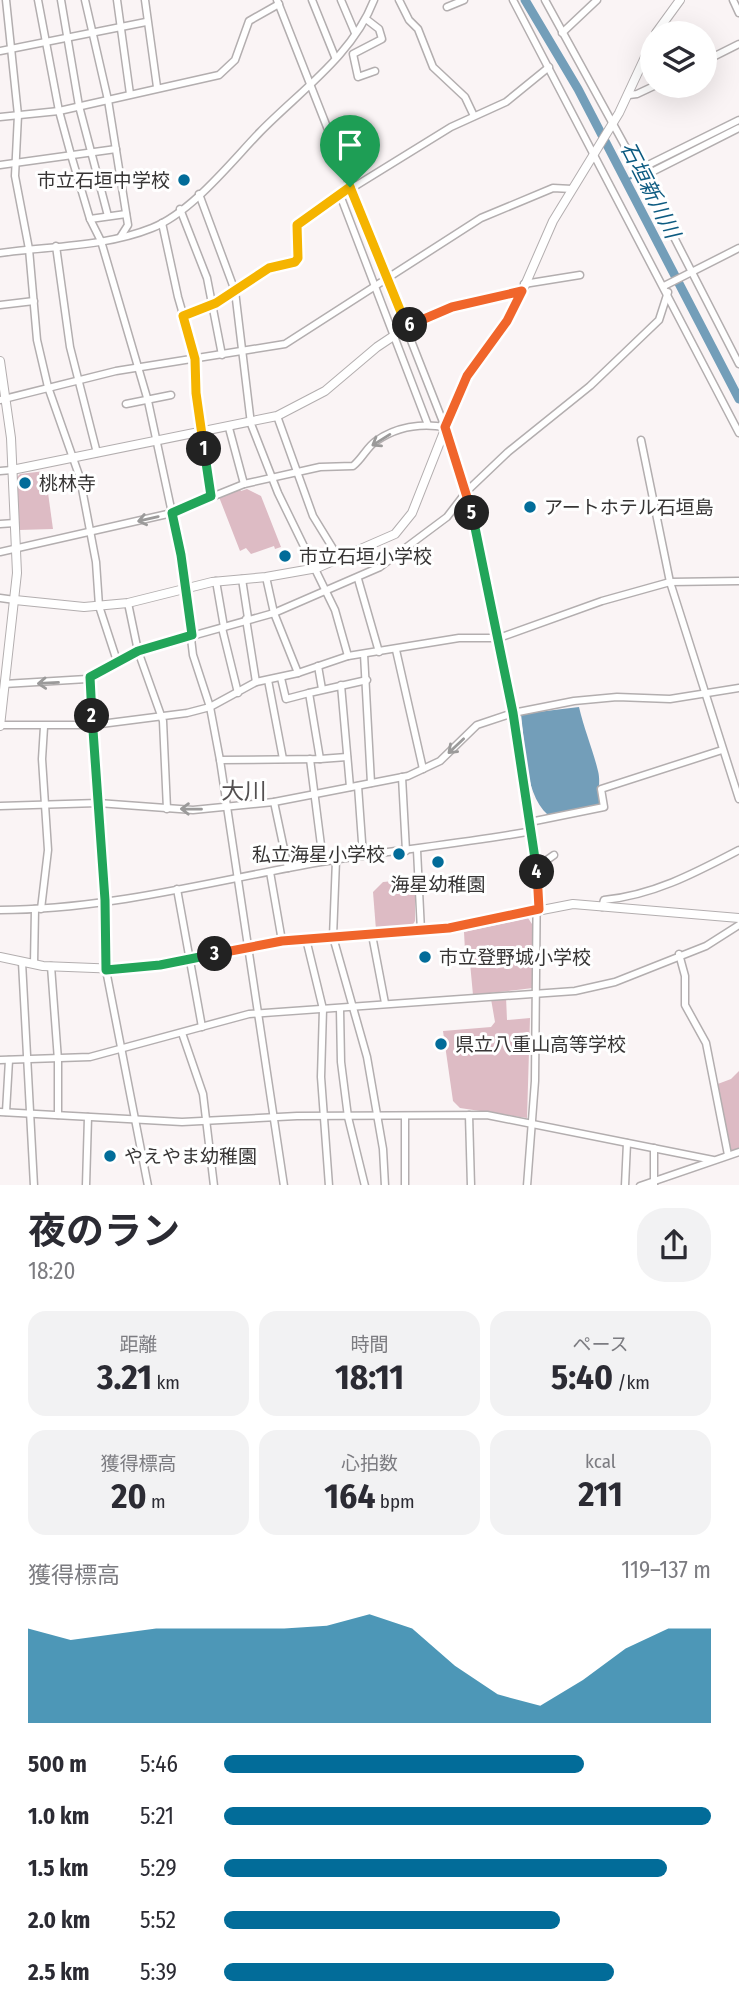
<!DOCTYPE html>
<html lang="ja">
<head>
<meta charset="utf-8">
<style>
  body { margin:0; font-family:"Fira Sans Condensed","Noto Sans JP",sans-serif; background:#f2f2f3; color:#2b2b33; height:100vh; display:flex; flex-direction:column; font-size:26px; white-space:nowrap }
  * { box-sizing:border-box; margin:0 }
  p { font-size:23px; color:#7c7c81 }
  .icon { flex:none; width:38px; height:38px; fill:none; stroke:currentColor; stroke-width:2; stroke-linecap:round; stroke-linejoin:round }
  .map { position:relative; height:1185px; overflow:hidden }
  .drawer { display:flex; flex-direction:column; background:#fff; flex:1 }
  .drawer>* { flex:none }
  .buttons { position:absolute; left:640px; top:21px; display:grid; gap:14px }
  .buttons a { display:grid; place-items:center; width:77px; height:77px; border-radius:50%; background:#fff; box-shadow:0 7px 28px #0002; font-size:35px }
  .pin { position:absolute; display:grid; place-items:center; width:60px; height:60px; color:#fff; margin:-72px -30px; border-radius:50% 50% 50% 0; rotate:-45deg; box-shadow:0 0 7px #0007 }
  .pin .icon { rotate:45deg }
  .km { position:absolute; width:35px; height:35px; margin:-18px; border-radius:50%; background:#222; color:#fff; font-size:19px; line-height:35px; text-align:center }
  .round { display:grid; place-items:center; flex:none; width:74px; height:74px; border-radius:28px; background:#f2f2f3 }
  .headline { display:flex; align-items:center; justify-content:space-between; height:119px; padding:0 28px }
  h1 { font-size:38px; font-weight:700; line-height:52px }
  .stats { display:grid; grid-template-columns:repeat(3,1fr); gap:10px; height:119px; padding:7px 28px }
  .stats div { display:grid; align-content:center; border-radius:18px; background:#f2f2f3; text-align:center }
  .stats b { font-size:35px; font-weight:700 }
  .stats small { font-size:19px; font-weight:400 }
  .stats p { font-size:19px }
  .chart { height:196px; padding:14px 28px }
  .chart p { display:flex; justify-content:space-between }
  .chart svg { width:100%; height:126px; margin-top:7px; fill:#026c99; opacity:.7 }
  ul { padding:0 28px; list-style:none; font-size:23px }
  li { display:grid; grid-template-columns:112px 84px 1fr; align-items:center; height:52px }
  li i { height:18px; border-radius:9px; background:#026c99 }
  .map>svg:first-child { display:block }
  .green { fill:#ddbbc4 }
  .water { fill:#739eb9 }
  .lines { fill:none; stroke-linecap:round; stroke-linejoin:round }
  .stream { stroke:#739eb9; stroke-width:2 }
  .river { stroke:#739eb9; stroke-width:9 }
  .minor-casing { stroke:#b3aeaf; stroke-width:9 }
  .major-casing { stroke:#b3aeaf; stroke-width:10 }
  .minor { stroke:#fff; stroke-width:6 }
  .major { stroke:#fff; stroke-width:8 }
  .oneway { stroke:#9b9a9a }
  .split-1-casing { stroke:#fff; stroke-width:14 }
  .split-2-casing { stroke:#fff; stroke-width:14 }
  .split-3-casing { stroke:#fff; stroke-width:14 }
  .split-4-casing { stroke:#fff; stroke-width:14 }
  .split-5-casing { stroke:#fff; stroke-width:14 }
  .split-6-casing { stroke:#fff; stroke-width:14 }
  .split-7-casing { stroke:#fff; stroke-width:14 }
  .split-1 { stroke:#f5b400; stroke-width:9 }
  .split-2 { stroke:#22a559; stroke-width:9 }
  .split-3 { stroke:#22a559; stroke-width:9 }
  .split-4 { stroke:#f0652b; stroke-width:9 }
  .split-5 { stroke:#22a559; stroke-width:9 }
  .split-6 { stroke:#f0652b; stroke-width:9 }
  .split-7 { stroke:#f5b400; stroke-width:9 }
  .poi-dot { fill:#026c99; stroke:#fff; stroke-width:2.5 }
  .labels { text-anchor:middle; stroke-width:6; stroke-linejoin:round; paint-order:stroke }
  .poi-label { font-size:19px; fill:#373535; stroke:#fff; text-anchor:start }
  .water-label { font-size:21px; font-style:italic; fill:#0d5b81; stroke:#fff }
  .quarter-label { font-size:23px; fill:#545051; stroke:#fff }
</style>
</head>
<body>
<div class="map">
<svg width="739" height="1186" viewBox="0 0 739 1186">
  <rect width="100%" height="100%" fill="#faf4f5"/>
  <!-- green -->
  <g class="green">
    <polygon points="45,471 53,529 19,530 16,478 20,474"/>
    <polygon points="239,488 241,491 247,489 261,496 281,547 275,549 274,546 251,554 246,548 240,551 219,497"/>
    <polygon points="405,880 415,886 415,921 412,926 376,930 373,892 383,882"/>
    <polygon points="528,918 534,927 533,988 473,995 469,952 465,951 464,932"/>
    <polygon points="506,997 507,1020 530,1018 527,1118 460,1108 453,1101 443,1031 491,1027 495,1022 491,999"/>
    <polygon points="739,1071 739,1148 730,1151 715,1085 731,1079"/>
  </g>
  <!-- water -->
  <path class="water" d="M579,707C584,729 593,750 598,771C601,782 597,793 600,804L548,815C524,794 525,744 521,714Z"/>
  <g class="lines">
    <!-- stream -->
    <g class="stream">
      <polyline points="643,172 704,142"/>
      <polyline points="627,180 637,175"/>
    </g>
    <!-- river -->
    <polyline class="river" points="525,0 578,89 739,399"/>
    <!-- minor casing -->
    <g class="minor-casing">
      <g id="minor">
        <polyline points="6,0 18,115 15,176 29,249 37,340 48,387 80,478 96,562 99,606 117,661"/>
        <polyline points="38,0 59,111 71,155 90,219 101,241 148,401 181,555 193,655 210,707 220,760 284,1186"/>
        <polyline points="61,0 79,106 108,216"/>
        <polyline points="85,0 108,100 128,225 121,236"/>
        <polyline points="117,0 130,94"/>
        <polyline points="145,0 157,87"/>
        <polyline points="277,0 445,427 467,491 499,638 537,867 535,1081 527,1186"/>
        <polyline points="312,0 335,57"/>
        <polyline points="341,0 355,33"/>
        <polyline points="399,0 409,20 418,29 433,67 465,97 474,116"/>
        <polyline points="513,0 739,433"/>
        <polyline points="545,0 658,206 739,364"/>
        <polyline points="733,0 739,13"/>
        <polyline points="447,7 464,0"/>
        <polyline points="366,19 379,29 382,39 353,54 358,77 375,71"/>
        <polyline points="562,33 597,0"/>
        <polyline points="0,51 146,22"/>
        <polyline points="705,61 739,44"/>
        <polyline points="629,95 637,94 654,86"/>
        <polyline points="0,117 59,111 219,75 235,60 249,21 279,4"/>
        <polyline points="0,165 116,149"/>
        <polyline points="638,170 739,120"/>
        <polyline points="642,177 739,128"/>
        <polyline points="199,194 235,291 251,424 278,493 335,610 348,656"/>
        <polyline points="340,195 428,425"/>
        <polyline points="180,209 207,278 222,355"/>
        <polyline points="90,219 126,214"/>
        <polyline points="162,223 178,297 196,359 196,393 211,496"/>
        <polyline points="56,246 70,347 97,453"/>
        <path d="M0,253C50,246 105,247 152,228C192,212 231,162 260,132C299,92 353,55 374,0"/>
        <polyline points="524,284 580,275"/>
        <polyline points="664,286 739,248"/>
        <polyline points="0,305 34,301"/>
        <polyline points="183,316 216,303 269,268 295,262 298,258 297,225 302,219 451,127 506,102 549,67"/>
        <polyline points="0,400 116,371 285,344 481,218 553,188 572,189"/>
        <polyline points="126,404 171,395"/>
        <polyline points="277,416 313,516 340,560"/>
        <polyline points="229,428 244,484"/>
        <polyline points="641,440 670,582 739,799"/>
        <polyline points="0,471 12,470"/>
        <polyline points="0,524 15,523"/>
        <path d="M0,552L172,513L244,484L320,467L353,466C362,459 367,447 376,441C396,427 421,423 445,427"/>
        <polyline points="266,577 274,613 298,673"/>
        <polyline points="242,579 248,618"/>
        <polyline points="358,579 379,652"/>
        <polyline points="216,581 224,627"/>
        <polyline points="0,598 15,600"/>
        <polyline points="128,603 138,651 163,721 167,809"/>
        <polyline points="246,619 256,682"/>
        <polyline points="222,628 238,693"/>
        <polyline points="396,650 423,769"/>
        <polyline points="364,654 371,783"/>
        <polyline points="318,666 322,689"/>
        <polyline points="90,677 105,900 106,970 148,1186"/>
        <polyline points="281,678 286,699 309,693"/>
        <polyline points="268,680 283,759"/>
        <polyline points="4,684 87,679 138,651 274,613 380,567 447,517 467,491 508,452 590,386 659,320 668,292"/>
        <polyline points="341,685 350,787"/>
        <polyline points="0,725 93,725 187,713 210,707 256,682 298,673 348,656 459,638 499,638 602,601 670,582 739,581"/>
        <polyline points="310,759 323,861"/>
        <polyline points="320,759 347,757"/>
        <polyline points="220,760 320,759 309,693 367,680"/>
        <polyline points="402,777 406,851"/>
        <polyline points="358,786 363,856"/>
        <polyline points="274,802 288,868"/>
        <polyline points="0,806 98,803 193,810 274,802 408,776 440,761 477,725 513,713 574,701 617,697 670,699 739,688"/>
        <polyline points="530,822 604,807 601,789 722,750"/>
        <polyline points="417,850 421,931"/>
        <polyline points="336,860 333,937 367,1057 383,1149 385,1186"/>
        <polyline points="537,867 554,855"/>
        <polyline points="270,872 282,941"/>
        <polyline points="177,889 202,1027"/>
        <path d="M602,907L604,900C654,895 695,873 739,850"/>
        <polyline points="41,909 48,850 42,759 44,727"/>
        <path d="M0,910C108,910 215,880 321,862C391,850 462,844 532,831"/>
        <polyline points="372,935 385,1003"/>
        <polyline points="306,939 323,1009 321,1077 329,1186"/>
        <polyline points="679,954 685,976 685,1005 706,1043 728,1155"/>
        <polyline points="22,962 34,1186"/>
        <polyline points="34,964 35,909"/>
        <polyline points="51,966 58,1060 58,1115"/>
        <polyline points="340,1009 341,1062 348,1117 365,1186"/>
        <polyline points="182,1033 203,1094 214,1186"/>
        <polyline points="0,1060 90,1057 249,1014 575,991 615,982 706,946 739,925"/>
        <polyline points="0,1112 182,1122 297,1116 487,1115 713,1160"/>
        <polyline points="6,1112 9,1060"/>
        <polyline points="469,1115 471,1186"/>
        <polyline points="86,1186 88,1117"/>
        <polyline points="405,1186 405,1116"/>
        <polyline points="625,1186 627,1143"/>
        <polyline points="640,1186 739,1152"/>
        <polyline points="654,1186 654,1148"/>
      </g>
    </g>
    <!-- major casing -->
    <g class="major-casing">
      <g id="major">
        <polyline points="656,33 680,0"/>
        <polyline points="0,361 11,438 17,573 0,726"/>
        <polyline points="12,470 277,416 325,391 377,347 407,327 452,307 522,291"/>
        <polyline points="15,600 84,607 128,603 212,582 266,577 317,568 395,534 412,513 466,376 515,308 553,221 619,113 653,40"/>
        <polyline points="0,957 43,966 119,969 188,960 282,941 449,928 573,904 739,918"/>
      </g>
    </g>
    <!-- minor -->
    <use href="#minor" class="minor"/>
    <!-- major -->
    <use href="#major" class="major"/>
  </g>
  <!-- one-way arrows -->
  <defs><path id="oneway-shaft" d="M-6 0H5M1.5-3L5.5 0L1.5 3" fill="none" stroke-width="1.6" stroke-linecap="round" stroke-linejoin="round" transform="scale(1.75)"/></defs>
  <g class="oneway">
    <use href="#oneway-shaft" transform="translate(381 440) rotate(148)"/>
    <use href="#oneway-shaft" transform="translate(148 519) rotate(167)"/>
    <use href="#oneway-shaft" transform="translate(48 683) rotate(177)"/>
    <use href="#oneway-shaft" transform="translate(456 746) rotate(137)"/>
    <use href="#oneway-shaft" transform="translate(191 809) rotate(-179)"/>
  </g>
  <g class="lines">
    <!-- split-1 casing -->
    <g class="split-1-casing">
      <polyline id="split-1" points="204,449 196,393 195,359 183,316 216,303 269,268 295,262 298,258 297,225 350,187"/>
    </g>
    <!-- split-2 casing -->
    <g class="split-2-casing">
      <polyline id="split-2" points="92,716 90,677 138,651 192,635 181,555 172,513 211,496 204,449"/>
    </g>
    <!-- split-3 casing -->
    <g class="split-3-casing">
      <polyline id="split-3" points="92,716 105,900 106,970 160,965 215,954"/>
    </g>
    <!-- split-4 casing -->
    <g class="split-4-casing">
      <polyline id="split-4" points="215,954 282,941 449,928 539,909 537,872"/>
    </g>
    <!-- split-5 casing -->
    <g class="split-5-casing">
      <polyline id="split-5" points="472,513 513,713 537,872"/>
    </g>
    <!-- split-6 casing -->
    <g class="split-6-casing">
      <polyline id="split-6" points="410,325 452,307 522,291 507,321 467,376 445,427 472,513"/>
    </g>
    <!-- split-7 casing -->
    <g class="split-7-casing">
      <polyline id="split-7" points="350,187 407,327 410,325"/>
    </g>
    <!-- split-1 -->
    <use href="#split-1" class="split-1"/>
    <!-- split-2 -->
    <use href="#split-2" class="split-2"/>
    <!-- split-3 -->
    <use href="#split-3" class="split-3"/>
    <!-- split-4 -->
    <use href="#split-4" class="split-4"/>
    <!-- split-5 -->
    <use href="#split-5" class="split-5"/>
    <!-- split-6 -->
    <use href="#split-6" class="split-6"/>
    <!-- split-7 -->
    <use href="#split-7" class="split-7"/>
  </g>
  <!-- markers -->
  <g class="poi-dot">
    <circle cx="184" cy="180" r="7"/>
    <circle cx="25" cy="483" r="7"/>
    <circle cx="530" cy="507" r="7"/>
    <circle cx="285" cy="556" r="7"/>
    <circle cx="399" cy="854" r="7"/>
    <circle cx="438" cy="862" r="7"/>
    <circle cx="425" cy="957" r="7"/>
    <circle cx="441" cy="1044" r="7"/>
    <circle cx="110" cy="1156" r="7"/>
  </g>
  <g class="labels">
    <!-- poi labels -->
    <g class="poi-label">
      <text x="170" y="187" text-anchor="end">市立石垣中学校</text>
      <text x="39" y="490">桃林寺</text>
      <text x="544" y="514">アートホテル石垣島</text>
      <text x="299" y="563">市立石垣小学校</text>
      <text x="385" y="861" text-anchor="end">私立海星小学校</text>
      <text x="438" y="891" text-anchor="middle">海星幼稚園</text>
      <text x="439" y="964">市立登野城小学校</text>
      <text x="455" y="1051">県立八重山高等学校</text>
      <text x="124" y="1163">やえやま幼稚園</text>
    </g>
    <!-- water labels -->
    <g class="water-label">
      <text transform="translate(650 190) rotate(63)" y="7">石垣新川川</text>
    </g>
    <!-- quarter labels -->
    <g class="quarter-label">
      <text x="244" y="799">大川</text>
    </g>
  </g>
</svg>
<div class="buttons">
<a><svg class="icon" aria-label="layers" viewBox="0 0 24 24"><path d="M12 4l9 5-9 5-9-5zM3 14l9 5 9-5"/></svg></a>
</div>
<div class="pin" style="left:350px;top:187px;background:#1e9e55"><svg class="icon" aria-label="arrive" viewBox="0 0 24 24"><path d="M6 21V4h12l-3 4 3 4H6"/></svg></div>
<b class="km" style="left:204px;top:449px">1</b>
<b class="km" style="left:92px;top:716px">2</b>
<b class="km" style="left:215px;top:954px">3</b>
<b class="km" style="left:537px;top:872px">4</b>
<b class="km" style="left:472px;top:513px">5</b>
<b class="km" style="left:410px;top:325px">6</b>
</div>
<section class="drawer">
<div class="headline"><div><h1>夜のラン</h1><p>18:20</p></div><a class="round"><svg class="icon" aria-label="share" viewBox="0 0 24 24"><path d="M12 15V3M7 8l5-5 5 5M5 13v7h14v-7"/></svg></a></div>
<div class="stats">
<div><p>距離</p><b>3.21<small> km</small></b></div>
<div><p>時間</p><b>18:11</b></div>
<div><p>ペース</p><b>5:40<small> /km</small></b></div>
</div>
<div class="stats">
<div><p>獲得標高</p><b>20<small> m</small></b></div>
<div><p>心拍数</p><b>164<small> bpm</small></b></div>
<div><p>kcal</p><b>211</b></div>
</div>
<div class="chart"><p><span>獲得標高</span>119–137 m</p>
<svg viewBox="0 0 160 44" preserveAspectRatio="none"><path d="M0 44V11L10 15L20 13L30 11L40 11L50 11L60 11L70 10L80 6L90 11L100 24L110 34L120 38L130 29L140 18L150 11L160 11V44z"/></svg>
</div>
<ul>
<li><b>500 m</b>5:46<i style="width:74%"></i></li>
<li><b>1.0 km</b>5:21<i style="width:100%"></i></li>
<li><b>1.5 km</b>5:29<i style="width:91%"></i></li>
<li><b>2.0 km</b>5:52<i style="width:69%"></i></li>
<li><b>2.5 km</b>5:39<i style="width:80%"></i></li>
</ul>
</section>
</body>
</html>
